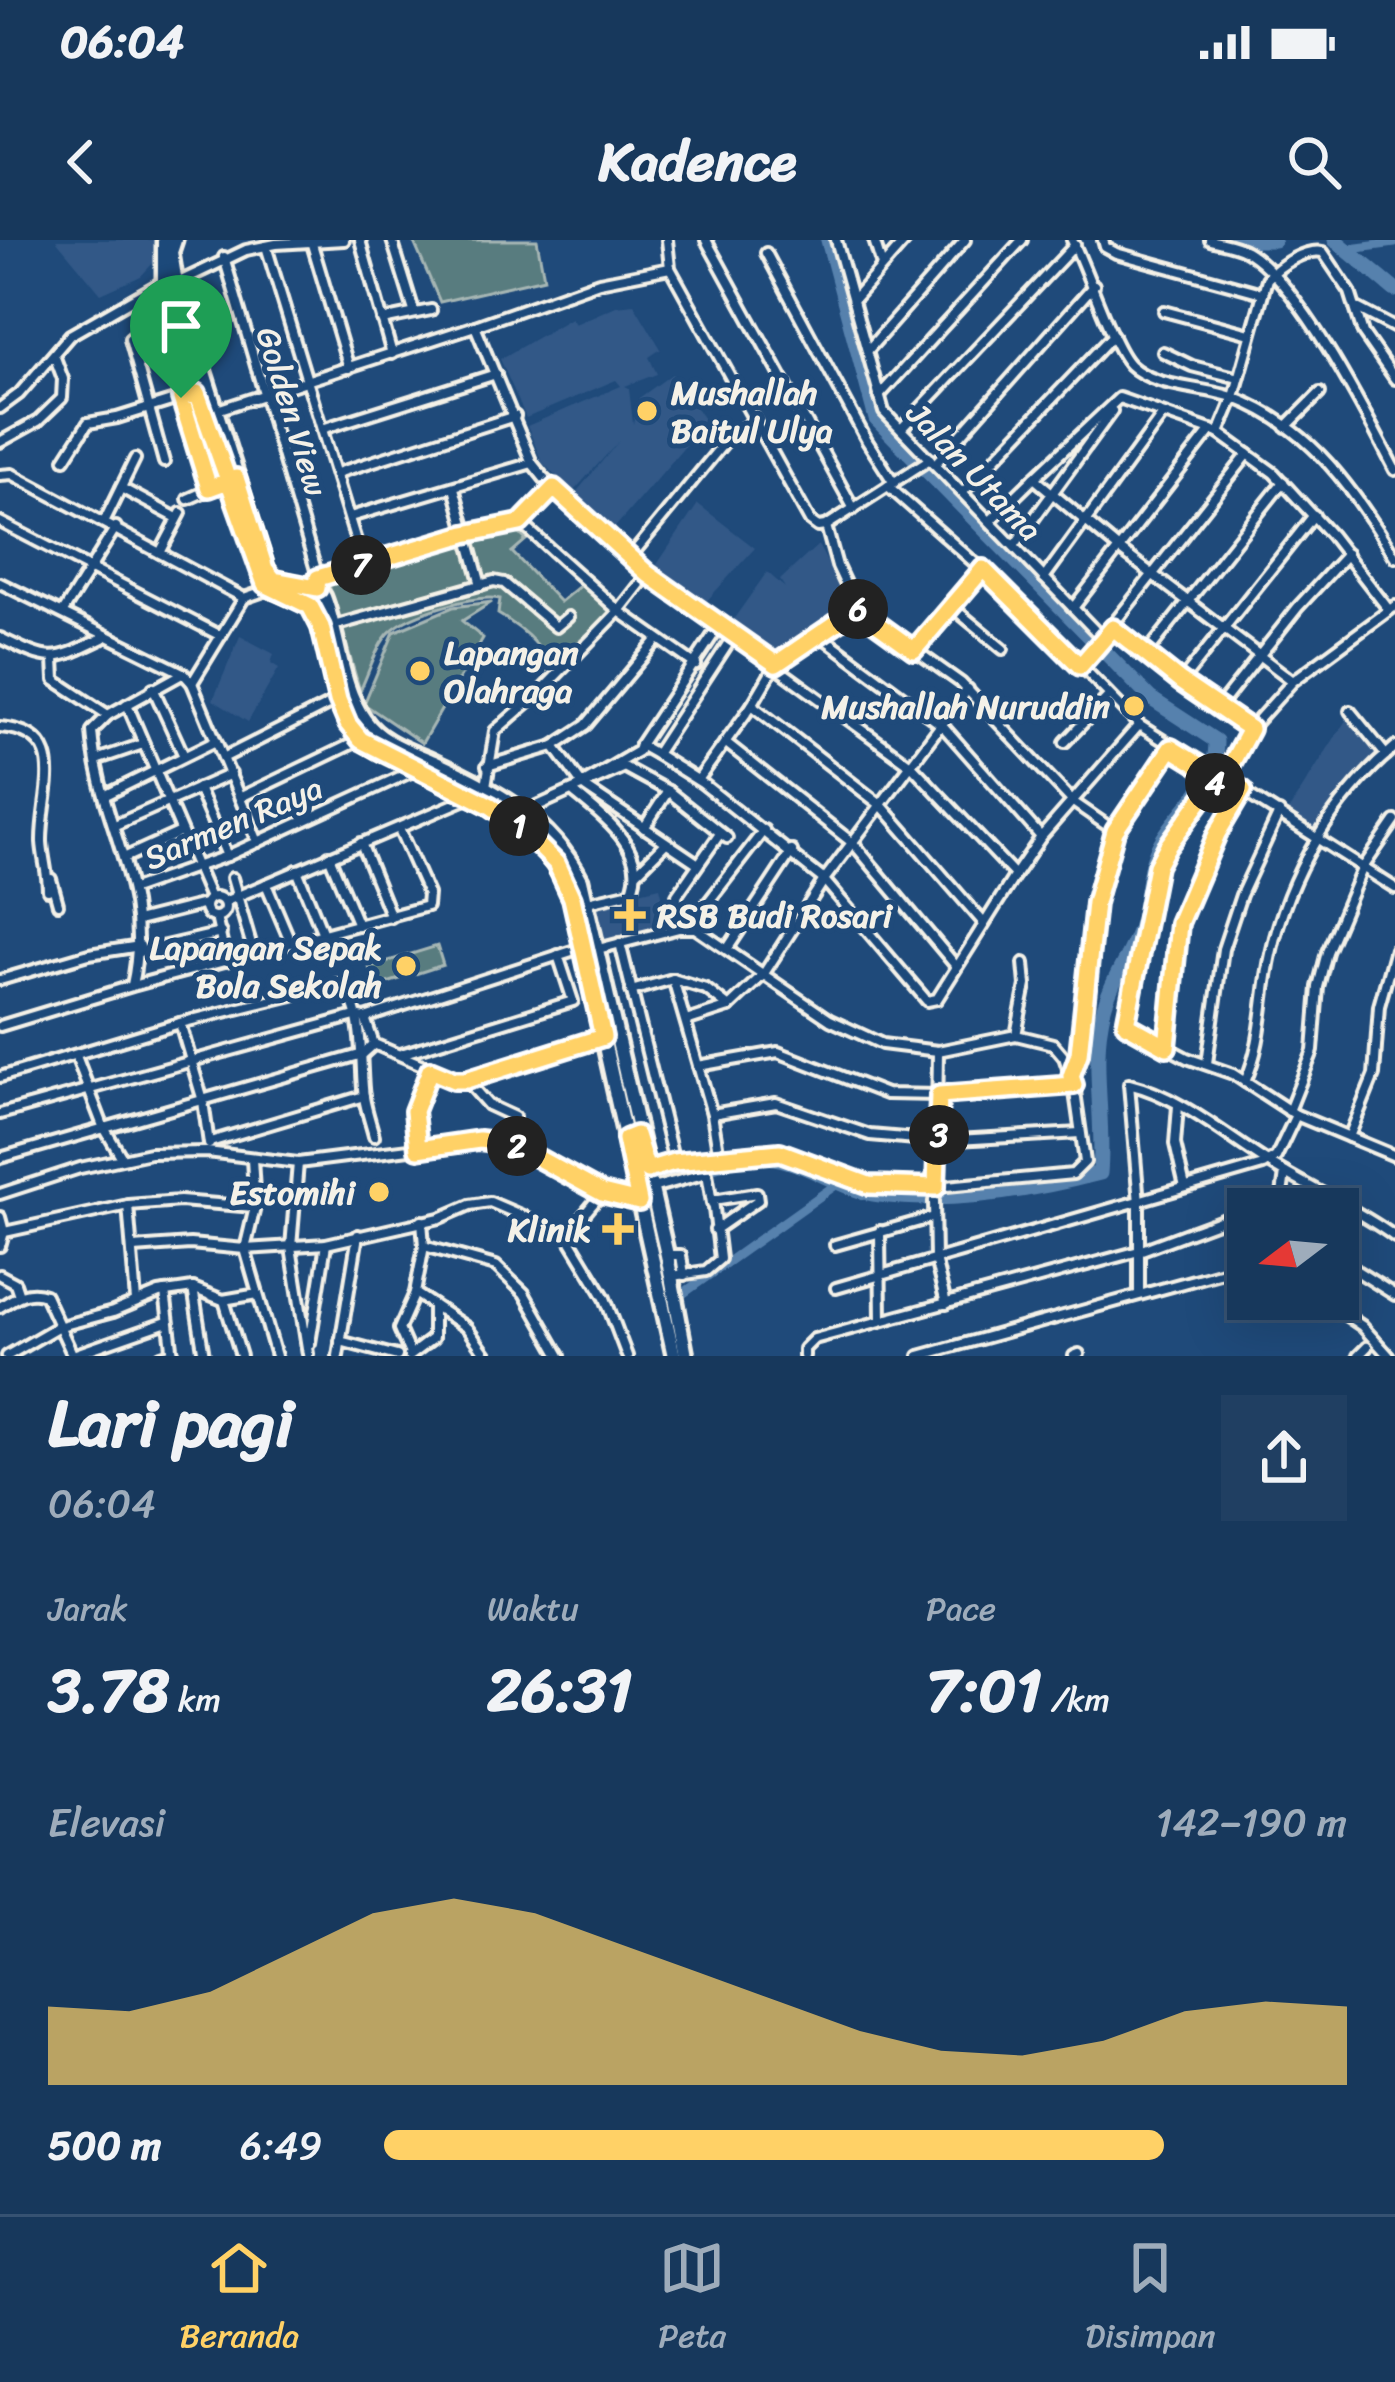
<!DOCTYPE html>
<html lang="id">
<head>
<meta charset="utf-8">
<style>
  body { margin:0; font-family:Sriracha,sans-serif; background:#203f62; color:#f1f3f6; height:100vh; display:flex; flex-direction:column; font-size:45px; white-space:nowrap }
  * { box-sizing:border-box; margin:0 }
  p { font-size:39px; color:#9eacbb }
  .icon { flex:none; width:66px; height:66px; fill:none; stroke:currentColor; stroke-width:2; stroke-linecap:round; stroke-linejoin:round }
  .map { position:relative; height:1116px; overflow:hidden }
  .details { display:flex; flex-direction:column; background:#17385c; flex:1 }
  .details>* { flex:none }
  .needle { width:78px; rotate:254deg }
  .tools { position:absolute; left:1227px; top:948px; display:grid; gap:24px }
  .tools a { display:grid; place-items:center; width:132px; height:132px; border-radius:0px; background:#17385c; box-shadow:0 12px 48px #0002,0 0 0 3px #365272; font-size:60px }
  .pin { position:absolute; display:grid; place-items:center; width:102px; height:102px; color:#fff; margin:-123px -51px; border-radius:50% 50% 50% 0; rotate:-45deg; box-shadow:0 0 12px #0007 }
  .pin .icon { rotate:45deg }
  .km { position:absolute; width:60px; height:60px; margin:-30px; border-radius:50%; background:#222; color:#fff; font-size:33px; line-height:60px; text-align:center }
  .round { display:grid; place-items:center; flex:none; width:126px; height:126px; border-radius:0px; background:#203f62 }
  .summary { display:flex; align-items:center; justify-content:space-between; height:204px; padding:0 48px }
  h1 { font-size:66px; font-weight:700; line-height:90px }
  .metrics { display:grid; grid-template-columns:repeat(3,1fr); gap:18px; height:204px; padding:12px 48px }
  .metrics div { display:grid; align-content:center }
  .metrics b { font-size:60px; font-weight:700 }
  .metrics small { font-size:33px; font-weight:400 }
  .metrics p { font-size:33px }
  .chart { height:336px; padding:24px 48px }
  .chart p { display:flex; justify-content:space-between }
  .chart svg { width:100%; height:216px; margin-top:12px; fill:#ffd166; opacity:.7 }
  ul { padding:0 48px; list-style:none; font-size:39px }
  li { display:grid; grid-template-columns:192px 144px 1fr; align-items:center; height:90px }
  li i { height:30px; border-radius:15px; background:#ffd166 }
  .status { display:flex; justify-content:space-between; align-items:center; height:84px; padding:0 60px; background:#17385c; direction:ltr }
  .status svg { height:33px; fill:currentColor }
  header { display:flex; justify-content:space-between; align-items:center; height:156px; padding:0 48px; background:#17385c; font-size:54px; font-weight:700 }
  .dock { display:flex; justify-content:space-around; align-items:center; height:168px; border-top:3px solid #365272; background:#17385c; font-size:33px; color:#9eacbb }
  .dock a { display:grid; justify-items:center; gap:6px }
  .dock .active { color:#ffd166 }
  .map>svg:first-child { display:block }
  .built { fill:#315887 }
  .green { fill:#597b7f; stroke:#a6b6b4; stroke-width:3 }
  .lines { fill:none; stroke-linecap:round; stroke-linejoin:round }
  .canal { stroke:#5781ad; stroke-width:9 }
  .river { stroke:#5781ad; stroke-width:15 }
  .street-casing { stroke:#f4f1e8; stroke-width:16 }
  .secondary-casing { stroke:#f4f1e8; stroke-width:21 }
  .street { stroke:#1f4a7a; stroke-width:8 }
  .secondary { stroke:#1f4a7a; stroke-width:12 }
  .route-casing { stroke:#fff; stroke-width:24 }
  .route { stroke:#ffd166; stroke-width:15 }
  .poi-dot { fill:#ffd166; stroke:#1f4a7a; stroke-width:4.5 }
  .labels { text-anchor:middle; stroke-width:10; stroke-linejoin:round; paint-order:stroke }
  .poi-label { font-size:33px; font-weight:bold; fill:#f4f1e8; stroke:#1f4a7a; text-anchor:end }
  .street-label { font-size:33px; fill:#f4f1e8; stroke:#1f4a7a }
</style>
</head>
<body>
<div class="status"><b>06:04</b><svg viewBox="0 0 49 12"><path d="M0 12V9h3v3zM5 12V6h3v6zM10 12V3h3v9zM15 12V0h3v12zM26 1h20v11H26zM47 4h2v5h-2z"/></svg></div>
<header><svg class="icon" aria-label="back" viewBox="0 0 24 24"><path d="M15 5l-7 7 7 7"/></svg>Kadence<svg class="icon" aria-label="search" viewBox="0 0 24 24"><circle cx="10" cy="10" r="6"/><path d="M15 15l6 6"/></svg></header>
<div class="map">
<svg width="1395" height="1116" viewBox="0 0 1395 1116">
  <rect width="100%" height="100%" fill="#1f4a7a"/>
  <filter id="ink" filterUnits="userSpaceOnUse"><feTurbulence type="fractalNoise" baseFrequency=".00833" numOctaves="2"/><feDisplacementMap in="SourceGraphic" scale="24" xChannelSelector="R" yChannelSelector="G"/><feConvolveMatrix kernelMatrix="1 2 1 2 8 2 1 2 1" color-interpolation-filters="sRGB"/></filter>
  <g filter="url(#ink)">
    <!-- built -->
    <g class="built">
      <polygon points="56,0 156,0 154,22 141,36 101,54"/>
      <polygon points="634,64 661,109 649,117 657,134 625,146 629,148 633,184 639,158 672,134 706,182 611,292 574,255 619,201 572,253 542,222 527,186 621,146 616,140 526,178 500,119 571,78 575,84 616,66"/>
      <polygon points="698,264 755,308 703,365 654,329"/>
      <polygon points="818,305 847,359 776,419 730,384 767,332 785,348 780,340"/>
      <polygon points="240,396 274,414 271,423 279,428 248,482 213,460"/>
      <polygon points="1348,477 1378,518 1351,544 1315,593 1286,574"/>
      <polygon points="660,647 670,686 599,704 589,664"/>
    </g>
    <!-- green -->
    <g class="green">
      <polygon points="413,0 537,0 544,38 440,62"/>
      <path d="M515,289L526,300L512,312L560,362L582,344L612,372L547,430C547,406 518,386 498,374L500,359C476,354 410,373 391,391C377,403 368,435 360,451L329,345L491,293Z"/>
      <polygon points="492,362 462,381 483,398 422,503 364,464 394,392 453,367"/>
      <polygon points="437,706 443,725 375,747 369,727"/>
    </g>
    <g class="lines">
      <!-- canal -->
      <g class="canal">
        <polyline points="1350,9 1395,3"/>
        <polyline points="681,1055 837,944"/>
      </g>
      <!-- river -->
      <g class="river">
        <polyline points="1236,0 1274,0"/>
        <polyline points="1335,0 1395,50"/>
        <path d="M658,943C691,933 731,915 766,917C806,920 840,951 880,955C951,964 1031,951 1100,933C1105,878 1090,821 1104,768C1112,738 1132,713 1141,683C1148,660 1146,635 1156,612C1174,571 1217,550 1216,501L1150,458L876,179L828,0"/>
      </g>
      <!-- street casing -->
      <g class="street-casing">
        <g id="street">
          <polyline points="360,0 392,114"/>
          <polyline points="392,0 414,71"/>
          <polyline points="667,0 670,28 810,281 818,287 826,286"/>
          <polyline points="706,0 854,269"/>
          <polyline points="836,0 884,172 1104,400"/>
          <polyline points="874,0 882,26"/>
          <path d="M1072,0C1087,29 1112,107 1130,125C1155,149 1204,146 1235,158C1311,187 1355,251 1395,317"/>
          <polyline points="1103,0 1105,7 1116,13 1262,53"/>
          <path d="M1210,0C1221,3 1236,5 1246,11C1299,42 1366,174 1395,230"/>
          <polyline points="312,4 349,128"/>
          <polyline points="266,6 363,324"/>
          <polyline points="766,13 867,201 894,243"/>
          <polyline points="224,17 318,337"/>
          <polyline points="177,43 246,10 276,4 344,0"/>
          <polyline points="853,60 906,0"/>
          <polyline points="1359,69 1395,88"/>
          <polyline points="1164,71 1250,94"/>
          <polyline points="382,80 431,70"/>
          <polyline points="475,86 599,42 670,28"/>
          <polyline points="162,89 209,248"/>
          <polyline points="868,110 965,0"/>
          <polyline points="1163,112 1192,126 1239,138"/>
          <polyline points="879,156 1022,0"/>
          <polyline points="0,168 19,154 70,95 164,41"/>
          <polyline points="217,170 475,86 532,223 544,238 648,334 912,526 1015,635 1041,597 1139,485"/>
          <polyline points="1286,187 1320,153"/>
          <polyline points="322,189 496,134"/>
          <polyline points="901,189 1075,5"/>
          <path d="M1219,193L1234,157L1267,39C1280,25 1305,8 1323,12L1350,52L1363,93L1395,139"/>
          <polyline points="0,202 38,181 62,158 63,139 54,115"/>
          <polyline points="65,219 88,183 117,178 197,153"/>
          <polyline points="164,222 130,99 136,94 176,85"/>
          <polyline points="935,224 1094,45"/>
          <polyline points="337,233 515,176"/>
          <polyline points="0,235 12,234 244,358"/>
          <polyline points="1034,238 1119,158 1219,193 1274,233 1331,295 1389,370"/>
          <polyline points="888,246 1021,364 1139,485 1395,648"/>
          <polyline points="121,248 177,278"/>
          <polyline points="454,248 481,345"/>
          <polyline points="963,252 1113,95"/>
          <polyline points="188,259 231,240"/>
          <polyline points="350,277 532,223"/>
          <polyline points="105,280 135,219"/>
          <polyline points="990,281 1034,238 1119,309 1293,441"/>
          <polyline points="0,282 221,396"/>
          <polyline points="521,283 554,248"/>
          <polyline points="826,286 837,326 857,369 961,443 1073,562 1115,591"/>
          <polyline points="826,286 930,219"/>
          <polyline points="1014,306 1112,171"/>
          <polyline points="160,313 181,273"/>
          <polyline points="631,316 728,198 754,181"/>
          <polyline points="1044,338 1162,176"/>
          <polyline points="0,343 183,433 192,443 258,602"/>
          <polyline points="317,347 318,337 513,282 521,283 619,371 648,334"/>
          <polyline points="951,366 1003,409"/>
          <polyline points="1073,368 1211,190"/>
          <polyline points="63,372 116,287"/>
          <polyline points="721,383 640,505 656,514 735,393"/>
          <polyline points="333,386 494,341 504,343 556,387 568,377"/>
          <polyline points="1113,388 1181,442 1250,489"/>
          <polyline points="820,395 943,486 1041,597"/>
          <path d="M0,398C52,423 51,423 103,398"/>
          <polyline points="914,409 983,329"/>
          <polyline points="1146,414 1283,242"/>
          <polyline points="54,419 55,440 108,475"/>
          <polyline points="1080,426 1248,214"/>
          <polyline points="1181,442 1314,275"/>
          <polyline points="192,443 244,358 270,349"/>
          <polyline points="153,448 184,516"/>
          <polyline points="127,464 210,658"/>
          <polyline points="752,465 882,566 983,682"/>
          <polyline points="1218,468 1298,367 1347,314"/>
          <polyline points="1350,471 1386,515"/>
          <path d="M0,487C73,493 41,553 42,602C43,618 48,634 48,650"/>
          <polyline points="725,502 854,604 956,726"/>
          <polyline points="1065,502 1109,456"/>
          <polyline points="554,506 582,544 638,511 640,505"/>
          <polyline points="656,514 702,543 824,640 927,761 937,759 1015,635"/>
          <polyline points="225,517 338,460"/>
          <polyline points="96,520 143,504"/>
          <polyline points="487,526 554,506 586,485 658,399"/>
          <polyline points="1218,537 1167,607 1157,626 1128,787 1187,818 1233,834 1296,875 1395,916"/>
          <polyline points="1223,539 1250,489 1293,441 1395,366"/>
          <polyline points="698,540 752,465 776,424 857,369"/>
          <polyline points="486,546 495,491 541,451 619,371 696,425"/>
          <polyline points="198,548 227,616"/>
          <polyline points="586,548 697,623"/>
          <path d="M572,551C600,575 651,610 631,652L588,662"/>
          <polyline points="106,555 216,501"/>
          <polyline points="241,557 360,500"/>
          <polyline points="524,572 624,527 668,551 727,598"/>
          <polyline points="115,585 231,534"/>
          <polyline points="644,588 668,551"/>
          <polyline points="361,603 391,677"/>
          <polyline points="329,616 358,685"/>
          <polyline points="126,617 181,592"/>
          <polyline points="297,630 323,694"/>
          <polyline points="636,633 665,604"/>
          <polyline points="232,638 254,714"/>
          <polyline points="51,639 58,664"/>
          <polyline points="266,644 291,703"/>
          <polyline points="133,649 227,616 415,530"/>
          <circle cx="215" cy="667" r="10"/>
          <polyline points="224,662 471,557"/>
          <polyline points="216,677 226,721"/>
          <polyline points="137,681 205,664"/>
          <polyline points="689,687 764,590"/>
          <polyline points="679,688 677,655 719,595"/>
          <polyline points="620,703 674,922"/>
          <polyline points="728,708 792,611"/>
          <polyline points="598,709 679,688 695,688 830,780 882,804 938,811 1016,795 1053,804 1064,817 1074,845 1085,922 1073,934 936,947 879,947 780,912 674,922 648,930"/>
          <polyline points="139,712 221,693"/>
          <polyline points="673,739 706,749 729,767"/>
          <polyline points="0,740 89,714 140,706"/>
          <path d="M132,745C154,647 98,582 92,491L108,475L182,434"/>
          <polyline points="631,751 673,739 712,874 719,917"/>
          <polyline points="365,778 374,804 459,841 603,797"/>
          <polyline points="686,781 729,767 763,735 824,640 968,449"/>
          <polyline points="180,783 203,861 209,904"/>
          <polyline points="0,786 132,746 427,666 428,654 399,589"/>
          <polyline points="1016,795 1026,745 1024,723"/>
          <polyline points="1167,807 1179,683 1217,594 1243,550"/>
          <polyline points="401,814 573,761 558,715"/>
          <polyline points="76,816 103,886 122,918"/>
          <polyline points="1207,823 1223,709 1241,655 1279,573"/>
          <polyline points="698,826 778,812 886,854 939,855 1074,845"/>
          <polyline points="1072,834 1079,815 1095,663 1115,591 1171,508"/>
          <path d="M0,837L180,783L337,744C367,762 359,827 364,857C366,870 371,884 374,896"/>
          <polyline points="466,840 488,865 514,877"/>
          <path d="M1245,842C1264,800 1261,758 1271,714C1288,634 1333,559 1395,507"/>
          <polyline points="1178,866 1175,904 1185,947"/>
          <polyline points="1289,871 1313,811 1318,747 1327,712 1362,629 1395,581"/>
          <polyline points="0,874 355,776 365,778 581,708"/>
          <polyline points="712,874 776,863 870,895 939,901 1080,893"/>
          <polyline points="1349,897 1374,835 1379,766 1395,709"/>
          <polyline points="210,902 364,856"/>
          <polyline points="418,909 414,871 430,830"/>
          <polyline points="0,918 363,814 374,804"/>
          <polyline points="298,923 291,1007 308,1114"/>
          <polyline points="936,947 938,811"/>
          <polyline points="652,948 707,933 712,963"/>
          <polyline points="0,954 80,928 150,913 207,912 298,923 480,900 524,909 602,953 638,961"/>
          <polyline points="934,961 935,1019 946,1064"/>
          <polyline points="128,965 136,1061"/>
          <polyline points="1280,969 1285,933"/>
          <polyline points="0,977 4,992 0,1006"/>
          <polyline points="880,991 881,1080"/>
          <polyline points="0,993 128,965 180,961 255,967"/>
          <polyline points="567,995 602,953"/>
          <polyline points="835,1005 934,977"/>
          <polyline points="424,1006 496,1026 524,1053 560,1116"/>
          <polyline points="134,1008 190,1004 245,1009 326,1004 440,978 470,965 490,962 567,995 605,1058 627,1116"/>
          <polyline points="667,1015 681,1015 684,1035"/>
          <polyline points="1338,1019 1395,1055"/>
          <polyline points="0,1035 15,1043 19,1055"/>
          <polyline points="672,1036 706,1031 720,1019 713,960 757,953 758,960 715,990"/>
          <polyline points="193,1048 204,1116"/>
          <polyline points="836,1048 1263,925 1276,917 1296,875"/>
          <polyline points="165,1052 173,1116"/>
          <polyline points="258,1054 276,1116"/>
          <path d="M1139,1054V963L1129,844C1182,857 1228,898 1274,926C1314,951 1357,969 1395,997"/>
          <polyline points="1322,1059 1362,1086 1389,1116"/>
          <polyline points="224,1060 241,1116"/>
          <polyline points="433,1065 467,1088 487,1116"/>
          <path d="M0,1067C14,1058 28,1048 45,1055L73,1116"/>
          <polyline points="340,1101 397,1116"/>
          <polyline points="310,1103 326,1004"/>
          <polyline points="410,1114 399,1089 415,1053 424,1006 422,981"/>
          <polyline points="73,1115 167,1082"/>
          <polyline points="7,1116 57,1087 113,1072 159,1053 193,1048 223,1060 258,1054 245,1009 255,967 252,919"/>
          <polyline points="161,1116 173,1112"/>
          <polyline points="338,1116 358,995"/>
          <polyline points="409,1116 433,1098 433,1065 415,1053"/>
          <polyline points="804,1116 804,1109 814,1099 1139,1011 1225,979 1248,977"/>
          <polyline points="919,1116 1248,1025"/>
          <polyline points="1074,1116 1079,1114"/>
          <polyline points="1358,1116 1367,1107"/>
        </g>
      </g>
      <!-- secondary casing -->
      <g class="secondary-casing">
        <g id="secondary">
          <polyline points="164,0 164,41 234,259"/>
          <path d="M175,0L171,12L176,44L269,337L317,348L324,357C339,395 340,446 364,479C380,503 409,511 434,522C493,549 551,579 581,640L667,1015L686,1116"/>
          <path d="M262,335L270,349L311,366C333,406 326,460 357,495C370,510 394,519 412,527C477,557 544,587 572,658L674,1116"/>
        </g>
      </g>
      <!-- street -->
      <use href="#street" class="street"/>
      <!-- secondary -->
      <use href="#secondary" class="secondary"/>
    </g>
  </g>
  <g class="lines" filter="url(#ink)">
    <!-- route casing -->
    <g class="route-casing">
      <polyline id="route" points="181,158 197,153 265,344 310,366 321,387 338,460 348,484 361,500 491,566 520,587 556,623 572,658 603,797 466,840 454,840 430,830 414,871 418,909 479,900 512,904 602,953 639,962 626,899 636,895 647,930 674,922 780,912 869,945 936,947 939,855 1074,845 1071,836 1079,814 1095,663 1115,591 1171,508 1218,537 1167,607 1157,626 1126,784 1167,807 1179,683 1217,594 1243,550 1223,539 1250,489 1181,442 1113,388 1080,426 983,329 914,410 857,369 776,424 648,334 554,248 520,283 465,294 318,338 317,348 274,340 265,329 236,238 209,248 181,158"/>
    </g>
    <!-- route -->
    <use href="#route" class="route"/>
  </g>
  <!-- markers -->
  <g class="poi-dot">
    <circle cx="647" cy="171" r="12"/>
    <circle cx="420" cy="431" r="12"/>
    <circle cx="1134" cy="466" r="12"/>
    <path d="M624 657h12v12h12v12h-12v12h-12v-12h-12v-12h12z"/>
    <circle cx="406" cy="726" r="12"/>
    <circle cx="379" cy="952" r="12"/>
    <path d="M612 971h12v12h12v12h-12v12h-12v-12h-12v-12h12z"/>
  </g>
  <g class="labels">
    <!-- poi labels -->
    <g class="poi-label">
      <text x="671" y="164" text-anchor="start">Mushallah<tspan x="671" dy="38">Baitul Ulya</tspan></text>
      <text x="444" y="424" text-anchor="start">Lapangan<tspan x="444" dy="38">Olahraga</tspan></text>
      <text x="1110" y="478">Mushallah Nuruddin</text>
      <text x="657" y="687" text-anchor="start">RSB Budi Rosari</text>
      <text x="382" y="719">Lapangan Sepak<tspan x="382" dy="38">Bola Sekolah</tspan></text>
      <text x="355" y="964">Estomihi</text>
      <text x="591" y="1001">Klinik</text>
    </g>
    <!-- street labels -->
    <g class="street-label">
      <text transform="translate(293 171) rotate(73)" y="12">Golden View</text>
      <text transform="translate(975 231) rotate(46)" y="12">Jalan Utama</text>
      <text transform="translate(233 582) rotate(-23)" y="12">Sarmen Raya</text>
    </g>
  </g>
</svg>
<div class="tools">
<a><svg class="needle" viewBox="-14 -14 28 28"><path d="M0-13l5 13h-10z" fill="#e53935"/><path d="M0 13l5-13h-10z" fill="#9eacbb"/></svg></a>
</div>
<div class="pin" style="left:181px;top:158px;background:#1e9e55"><svg class="icon" aria-label="arrive" viewBox="0 0 24 24"><path d="M6 21V4h12l-3 4 3 4H6"/></svg></div>
<b class="km" style="left:519px;top:586px">1</b>
<b class="km" style="left:517px;top:906px">2</b>
<b class="km" style="left:939px;top:895px">3</b>
<b class="km" style="left:1215px;top:543px">4</b>
<b class="km" style="left:858px;top:369px">6</b>
<b class="km" style="left:361px;top:325px">7</b>
</div>
<section class="details">
<div class="summary"><div><h1>Lari pagi</h1><p>06:04</p></div><a class="round"><svg class="icon" aria-label="share" viewBox="0 0 24 24"><path d="M12 15V3M7 8l5-5 5 5M5 13v7h14v-7"/></svg></a></div>
<div class="metrics">
<div><p>Jarak</p><b>3.78<small> km</small></b></div>
<div><p>Waktu</p><b>26:31</b></div>
<div><p>Pace</p><b>7:01<small> /km</small></b></div>
</div>
<div class="chart"><p><span>Elevasi</span>142–190 m</p>
<svg viewBox="0 0 160 44" preserveAspectRatio="none"><path d="M0 44V28L10 29L20 25L30 17L40 9L50 6L60 9L70 15L80 21L90 27L100 33L110 37L120 38L130 35L140 29L150 27L160 28V44z"/></svg>
</div>
<ul>
<li><b>500 m</b>6:49<i style="width:81%"></i></li>
</ul>
</section>
<nav class="dock">
<a class="active"><svg class="icon" aria-label="home" viewBox="0 0 24 24"><path d="M3 11l9-7 9 7M6 9v11h12V9"/></svg>Beranda</a>
<a><svg class="icon" aria-label="map" viewBox="0 0 24 24"><path d="M3 6l6-2 6 2 6-2v14l-6 2-6-2-6 2zM9 4v14M15 6v14"/></svg>Peta</a>
<a><svg class="icon" aria-label="saved" viewBox="0 0 24 24"><path d="M7 4h10v16l-5-4-5 4z"/></svg>Disimpan</a>
</nav>
</body>
</html>
